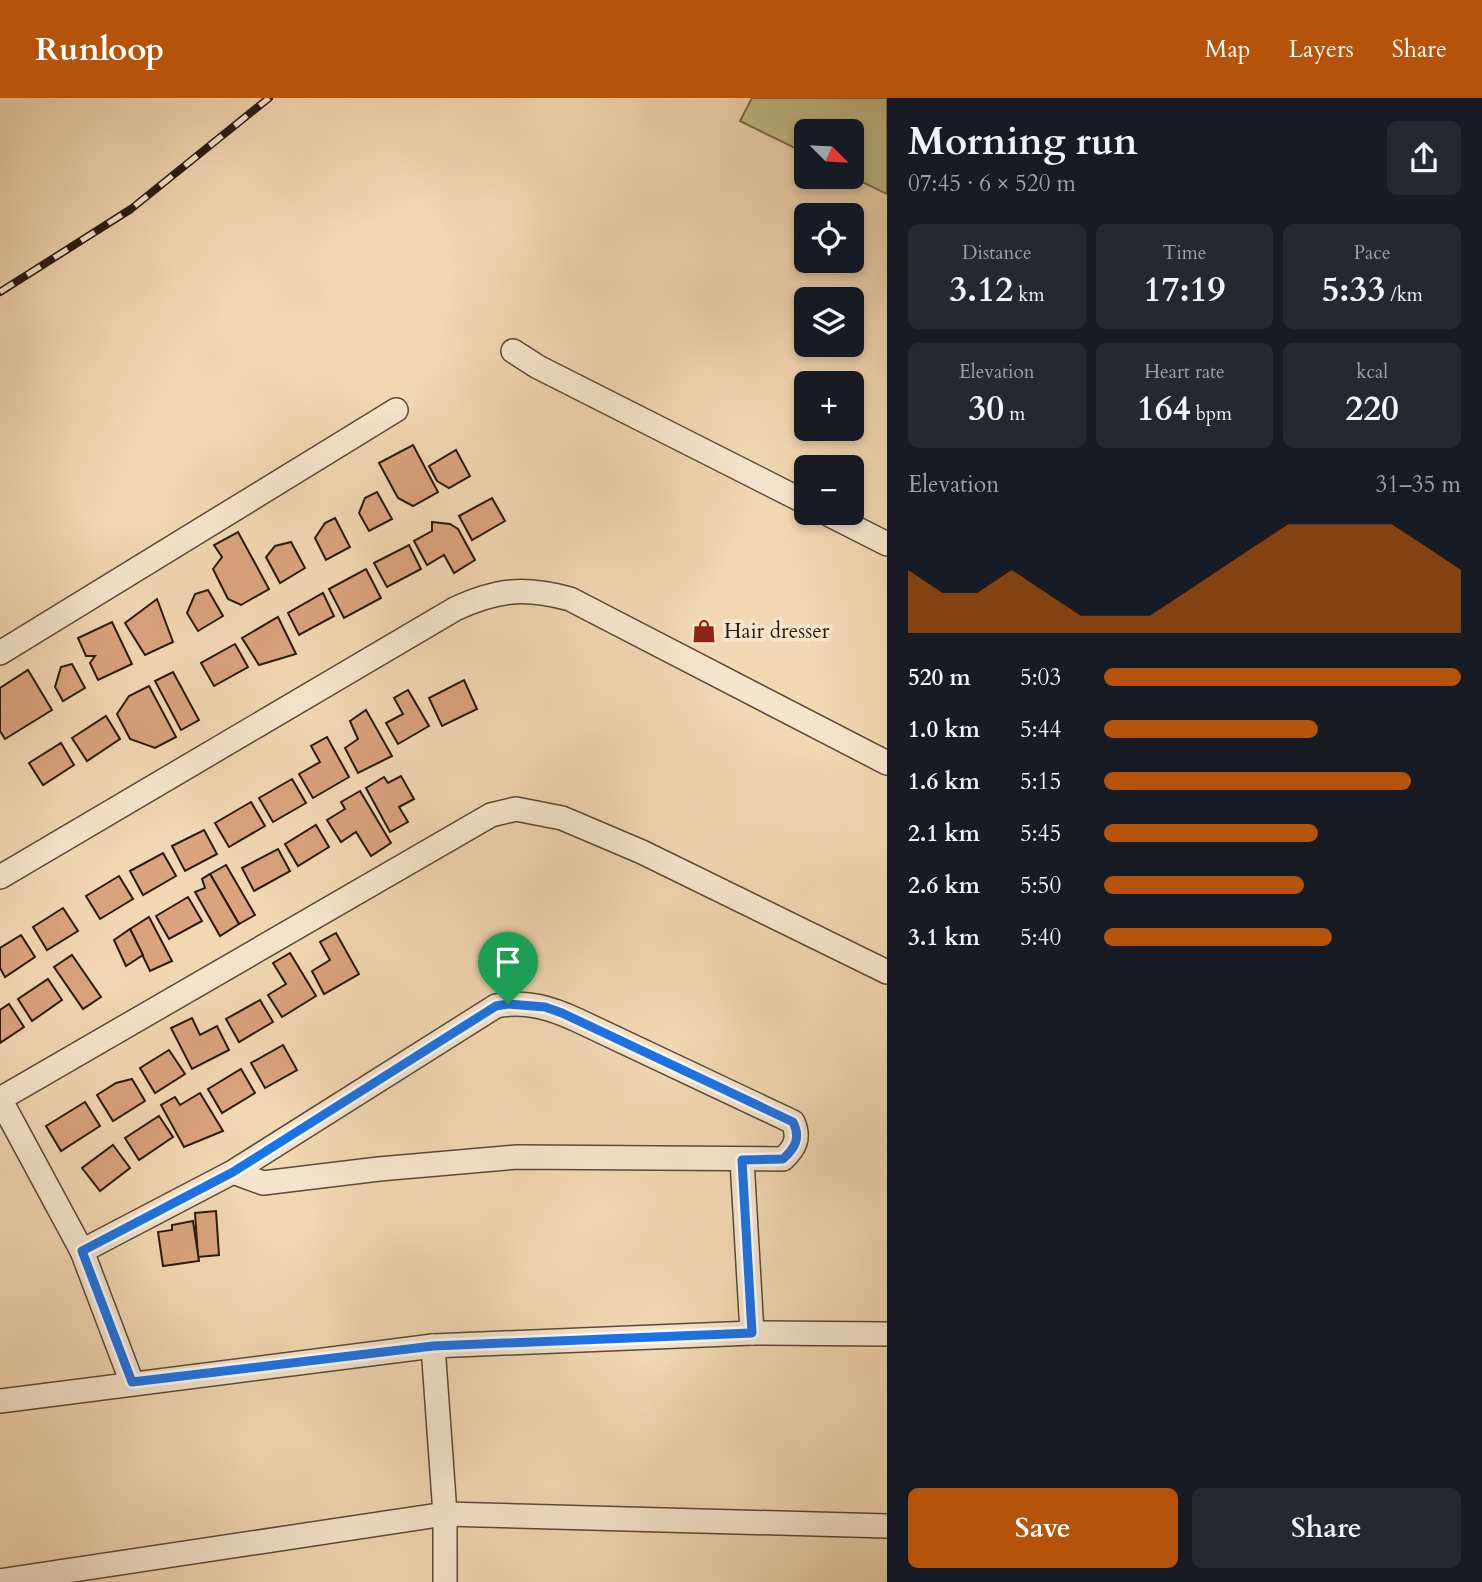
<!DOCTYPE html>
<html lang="en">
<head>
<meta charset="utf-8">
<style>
  body { margin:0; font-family:Cardo,serif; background:#242831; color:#f1f3f6; height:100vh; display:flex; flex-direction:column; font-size:26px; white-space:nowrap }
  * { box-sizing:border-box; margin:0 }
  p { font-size:23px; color:#9ea1a6 }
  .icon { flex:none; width:38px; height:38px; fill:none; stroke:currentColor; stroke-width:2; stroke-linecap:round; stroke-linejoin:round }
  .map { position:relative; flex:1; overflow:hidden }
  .panel { display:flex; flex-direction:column; background:#171b24; width:595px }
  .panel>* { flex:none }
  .needle { width:46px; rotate:114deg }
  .buttons { position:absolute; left:794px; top:21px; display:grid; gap:14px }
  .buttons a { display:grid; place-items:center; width:70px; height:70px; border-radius:10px; background:#171b24; box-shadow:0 4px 10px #0003; font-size:35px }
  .pin { position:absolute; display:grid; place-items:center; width:60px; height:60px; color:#fff; margin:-72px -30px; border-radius:50% 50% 50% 0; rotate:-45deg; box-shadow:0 0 7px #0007 }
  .pin .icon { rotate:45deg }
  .round { display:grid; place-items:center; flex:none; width:74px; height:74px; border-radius:10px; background:#242831 }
  .overview { display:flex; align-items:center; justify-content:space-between; height:119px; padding:0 21px }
  h1 { font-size:38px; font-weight:700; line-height:52px }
  .stats { display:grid; grid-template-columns:repeat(3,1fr); gap:10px; height:119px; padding:7px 21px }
  .stats div { display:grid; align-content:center; border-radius:10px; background:#242831; text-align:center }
  .stats b { font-size:35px; font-weight:700 }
  .stats small { font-size:19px; font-weight:400 }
  .stats p { font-size:19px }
  .chart { height:196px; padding:14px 21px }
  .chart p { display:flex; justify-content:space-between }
  .chart svg { width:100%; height:126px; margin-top:7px; fill:#b45309; opacity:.7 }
  .button { display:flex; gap:14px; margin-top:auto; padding:14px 21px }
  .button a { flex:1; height:80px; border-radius:10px; background:#b45309; color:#fff; font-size:28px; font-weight:700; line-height:80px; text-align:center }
  .button a+a { background:#242831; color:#f1f3f6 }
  ul { padding:0 21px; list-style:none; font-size:23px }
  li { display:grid; grid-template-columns:112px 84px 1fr; align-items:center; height:52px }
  li i { height:18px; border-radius:9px; background:#b45309 }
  header { display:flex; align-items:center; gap:42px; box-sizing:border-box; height:98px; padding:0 35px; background:#b45309; color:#fff }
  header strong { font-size:33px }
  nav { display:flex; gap:38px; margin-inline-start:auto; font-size:24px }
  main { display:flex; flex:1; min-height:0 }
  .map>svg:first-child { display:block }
  .green { fill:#c2bc87; stroke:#746b4b; stroke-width:2 }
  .building { fill:#daa27d; stroke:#271a0f; stroke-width:2 }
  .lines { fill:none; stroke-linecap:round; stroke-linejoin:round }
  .minor-casing { stroke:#5a4938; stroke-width:26 }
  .minor { stroke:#f6e5cd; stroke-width:23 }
  .rail-casing { stroke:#271a0f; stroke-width:8 }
  .rail { stroke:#f6e5cd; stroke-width:5; stroke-dasharray:16; stroke-linecap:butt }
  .route-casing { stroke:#fff; stroke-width:14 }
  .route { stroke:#1a73e8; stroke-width:9 }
  .labels { text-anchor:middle; stroke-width:7; stroke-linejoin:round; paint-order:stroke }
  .poi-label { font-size:21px; fill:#271a0f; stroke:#f6e5cd; text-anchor:start }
</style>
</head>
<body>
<header>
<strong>Runloop</strong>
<nav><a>Map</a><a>Layers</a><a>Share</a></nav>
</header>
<main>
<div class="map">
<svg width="887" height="1484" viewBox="0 0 887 1484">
  <rect width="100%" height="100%" fill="#f1d7b2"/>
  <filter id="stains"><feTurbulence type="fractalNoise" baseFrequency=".00286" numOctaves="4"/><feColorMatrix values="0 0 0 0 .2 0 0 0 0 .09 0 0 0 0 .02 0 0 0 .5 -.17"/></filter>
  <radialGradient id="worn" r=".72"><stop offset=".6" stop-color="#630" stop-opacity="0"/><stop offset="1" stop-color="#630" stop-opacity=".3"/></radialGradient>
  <!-- green -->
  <polygon class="green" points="752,0 887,0 887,96 852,79 852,33 807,33 807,56 740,23"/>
  <!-- building -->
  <g class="building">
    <polygon points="413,347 438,394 413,408 398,400 379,365"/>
    <polygon points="456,352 470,378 449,390 437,383 429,368"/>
    <polygon points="377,394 392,421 369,433 359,415 365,400"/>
    <polygon points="492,400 505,423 472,442 459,418"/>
    <polygon points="335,420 350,449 326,462 315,440 325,425"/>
    <polygon points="432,424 450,426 458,431 475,462 454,475 444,457 427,467 414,443 432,433"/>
    <polygon points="238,434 269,491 241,507 228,501 213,471 222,459 214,447"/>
    <polygon points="291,444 305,470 280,485 266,459 275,448"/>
    <polygon points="409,447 421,471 387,489 374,465"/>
    <polygon points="366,471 381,500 344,520 329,491"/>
    <polygon points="208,492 223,518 198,533 187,515 195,496"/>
    <polygon points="323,495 334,518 299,537 288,515"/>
    <polygon points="157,501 173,544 145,557 125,525"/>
    <polygon points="278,519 296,556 259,567 242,540"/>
    <polygon points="112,524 132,566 98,582 90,565 95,558 86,558 78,540"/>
    <polygon points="235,546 248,569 214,588 201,565"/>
    <polygon points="72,566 85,590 63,603 55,589 61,569"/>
    <polygon points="28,572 52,612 5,641 0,633 0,590"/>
    <polygon points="173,574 199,622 181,632 155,583"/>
    <polygon points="464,582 477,611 442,628 429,600"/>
    <polygon points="149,588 176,639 155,650 130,641 117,616 129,598"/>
    <polygon points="408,592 429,628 398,646 386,625 403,616 394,600"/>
    <polygon points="366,612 392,658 358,675 345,650 358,641 350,623"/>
    <polygon points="106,618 120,641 87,663 72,640"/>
    <polygon points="327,639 349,679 313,700 299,676 320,664 311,648"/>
    <polygon points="61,645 74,667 43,687 29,665"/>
    <polygon points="401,678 414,701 399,709 408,724 390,734 366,690 384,679 388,685"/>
    <polygon points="292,681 306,705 273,724 259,700"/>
    <polygon points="360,693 391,745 371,758 356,734 341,744 327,722 345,711 341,704"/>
    <polygon points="251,704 265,728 229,749 215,725"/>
    <polygon points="316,727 329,749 298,768 285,746"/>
    <polygon points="204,732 217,756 185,773 172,748"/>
    <polygon points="278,751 290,773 254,793 242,770"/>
    <polygon points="163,755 176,778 143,797 130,773"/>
    <polygon points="226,767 255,817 239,826 210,776"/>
    <polygon points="210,776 239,826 220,838 195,794 205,790 202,781"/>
    <polygon points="119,778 133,801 100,821 86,798"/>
    <polygon points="188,799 202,823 169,841 156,818"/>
    <polygon points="63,810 78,833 47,852 33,829"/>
    <polygon points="149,819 172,863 150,873 130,831"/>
    <polygon points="130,831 143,857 126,868 114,842"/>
    <polygon points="336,835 359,876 324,896 312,873 330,862 320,844"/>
    <polygon points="21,837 35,859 5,879 0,870 0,850"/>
    <polygon points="290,855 316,898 282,919 268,897 286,886 273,865"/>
    <polygon points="72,857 101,899 83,911 54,869"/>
    <polygon points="48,881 62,902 32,923 18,901"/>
    <polygon points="260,902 273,924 239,944 226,921"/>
    <polygon points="9,906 24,929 0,945 0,912"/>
    <polygon points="192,920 200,937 217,928 229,952 192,971 171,930"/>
    <polygon points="283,947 297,972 265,990 251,965"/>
    <polygon points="169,952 185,976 155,995 140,970"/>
    <polygon points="241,971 255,995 222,1015 208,991"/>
    <polygon points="132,981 145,1003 113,1023 97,997 116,985"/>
    <polygon points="200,995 223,1033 184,1049 161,1007 175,999 180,1007"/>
    <polygon points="85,1004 100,1028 61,1053 46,1028"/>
    <polygon points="159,1018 173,1039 139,1062 125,1040"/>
    <polygon points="113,1047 130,1070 100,1093 82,1070"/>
    <polygon points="216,1113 219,1157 198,1159 195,1115"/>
    <polygon points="193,1123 199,1163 163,1168 158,1134 172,1132 172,1127"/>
  </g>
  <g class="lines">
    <!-- minor casing -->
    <g class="minor-casing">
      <g id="minor">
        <polyline points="513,253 538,269 807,405"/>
        <polyline points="826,415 887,446"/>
        <polyline points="0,555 396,312"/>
        <path d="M0,779L455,511C498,491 525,489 570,501L887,665"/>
        <polyline points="0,1001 491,717 516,711 562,720 642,754 887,874"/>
        <polyline points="0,1001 82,1153 132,1285"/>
        <polyline points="742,1062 752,1235"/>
        <path d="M82,1153L233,1074L496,908C525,902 551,910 577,922L793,1024C800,1040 795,1050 783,1061L517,1059L379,1071L263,1085L233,1074"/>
        <polyline points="433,1248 445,1416 445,1484"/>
        <polyline points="0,1303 433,1248 752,1235 887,1236"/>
        <polyline points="0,1483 445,1416 887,1428"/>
      </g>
    </g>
    <!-- minor -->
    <use href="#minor" class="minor"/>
    <!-- rail casing -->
    <g class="rail-casing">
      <polyline id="rail" points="0,194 131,111 269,0"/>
    </g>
    <!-- rail -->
    <use href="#rail" class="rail"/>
  </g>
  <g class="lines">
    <!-- route casing -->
    <g class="route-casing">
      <path id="route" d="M508,906L545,909L562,915L793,1024C801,1040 795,1050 783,1061L742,1062L752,1235L433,1248L132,1284L82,1153L233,1074L496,908Z"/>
    </g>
    <!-- route -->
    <use href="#route" class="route"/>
  </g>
  <!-- icons -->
  <defs>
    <g id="shop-bare" transform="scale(1.89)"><path d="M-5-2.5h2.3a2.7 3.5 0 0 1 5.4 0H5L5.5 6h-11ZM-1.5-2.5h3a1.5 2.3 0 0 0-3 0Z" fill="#8f2418" stroke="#f6e5cd" stroke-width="2.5" paint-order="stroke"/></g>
  </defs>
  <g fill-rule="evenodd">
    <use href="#shop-bare" x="704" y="533"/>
  </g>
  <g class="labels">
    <!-- poi labels -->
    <g class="poi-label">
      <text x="724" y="540">Hair dresser</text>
    </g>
  </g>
  <rect width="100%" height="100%" filter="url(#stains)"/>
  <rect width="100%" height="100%" fill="url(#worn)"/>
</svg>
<div class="buttons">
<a><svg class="needle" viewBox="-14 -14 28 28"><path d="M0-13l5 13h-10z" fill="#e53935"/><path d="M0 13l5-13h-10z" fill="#9ea1a6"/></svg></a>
<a><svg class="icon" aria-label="locate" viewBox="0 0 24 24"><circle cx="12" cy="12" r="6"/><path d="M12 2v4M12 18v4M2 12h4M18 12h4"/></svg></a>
<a><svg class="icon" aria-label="layers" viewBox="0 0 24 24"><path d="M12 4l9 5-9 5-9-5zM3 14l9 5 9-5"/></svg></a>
<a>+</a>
<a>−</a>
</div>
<div class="pin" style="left:508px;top:906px;background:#1e9e55"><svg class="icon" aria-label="arrive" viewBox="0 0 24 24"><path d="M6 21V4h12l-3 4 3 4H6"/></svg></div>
</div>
<section class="panel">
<div class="overview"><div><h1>Morning run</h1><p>07:45 · 6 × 520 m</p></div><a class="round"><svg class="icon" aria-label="share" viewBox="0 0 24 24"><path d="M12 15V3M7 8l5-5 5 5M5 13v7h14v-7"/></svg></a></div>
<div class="stats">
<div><p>Distance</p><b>3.12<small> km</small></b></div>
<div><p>Time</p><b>17:19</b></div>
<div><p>Pace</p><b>5:33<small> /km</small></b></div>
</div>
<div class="stats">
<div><p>Elevation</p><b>30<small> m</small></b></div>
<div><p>Heart rate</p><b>164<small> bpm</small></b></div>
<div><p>kcal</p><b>220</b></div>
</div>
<div class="chart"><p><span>Elevation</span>31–35 m</p>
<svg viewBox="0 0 160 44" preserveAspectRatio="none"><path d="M0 44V22L10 30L20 30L30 22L40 30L50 38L60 38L70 38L80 30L90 22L100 14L110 6L120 6L130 6L140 6L150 14L160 22V44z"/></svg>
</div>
<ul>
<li><b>520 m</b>5:03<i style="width:100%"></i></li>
<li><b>1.0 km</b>5:44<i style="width:60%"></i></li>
<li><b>1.6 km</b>5:15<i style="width:86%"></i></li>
<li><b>2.1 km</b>5:45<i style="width:60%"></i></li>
<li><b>2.6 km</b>5:50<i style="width:56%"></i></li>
<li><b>3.1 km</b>5:40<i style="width:64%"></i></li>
</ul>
<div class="button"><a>Save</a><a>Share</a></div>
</section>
</main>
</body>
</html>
